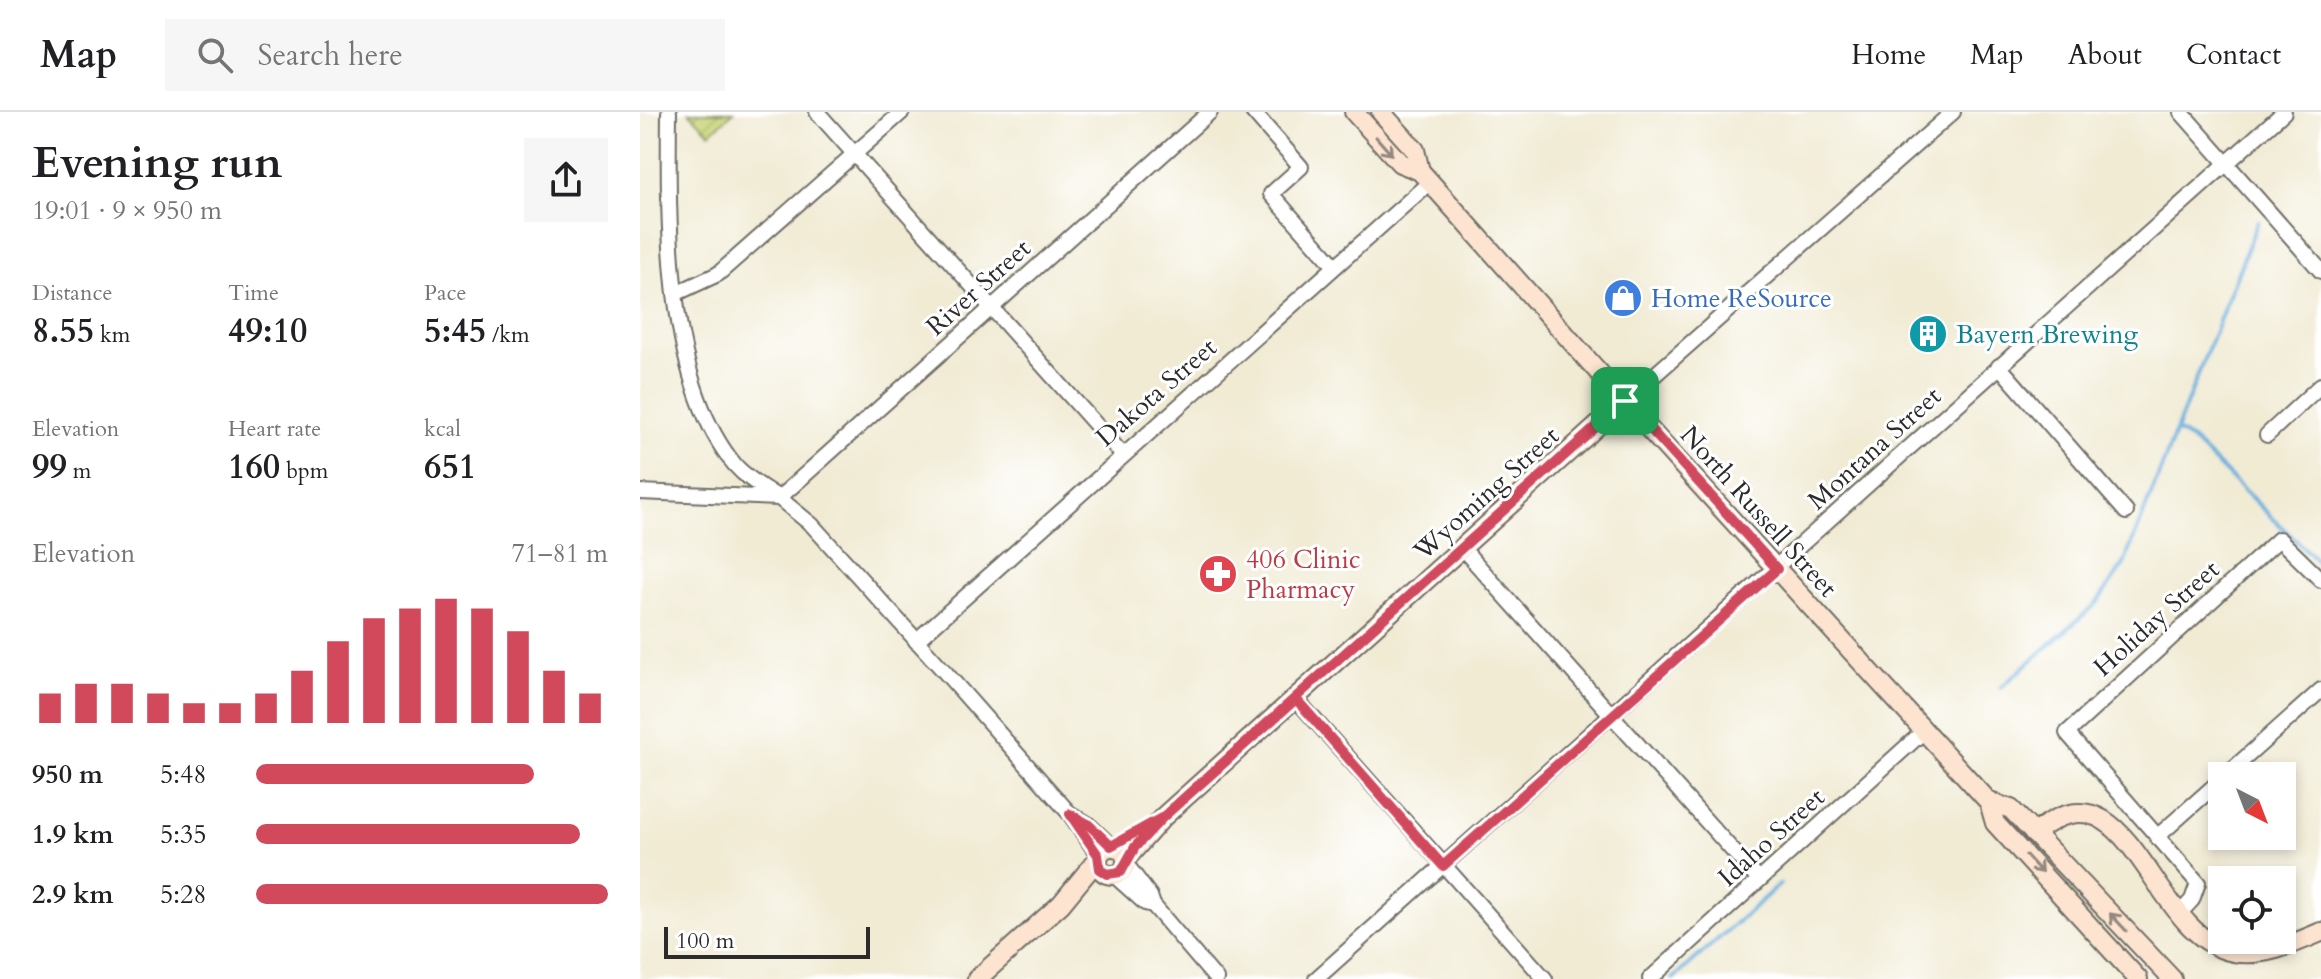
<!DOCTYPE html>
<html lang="en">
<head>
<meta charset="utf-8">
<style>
  body { margin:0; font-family:Cardo,serif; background:#f6f6f6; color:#202124; height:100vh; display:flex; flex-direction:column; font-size:30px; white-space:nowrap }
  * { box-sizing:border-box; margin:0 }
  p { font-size:26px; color:#757577 }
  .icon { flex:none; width:44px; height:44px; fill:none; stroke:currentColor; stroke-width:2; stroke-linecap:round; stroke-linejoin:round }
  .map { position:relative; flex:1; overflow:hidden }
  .details { display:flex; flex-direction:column; background:#fff; width:640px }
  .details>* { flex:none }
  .needle { width:52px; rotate:138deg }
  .controls { position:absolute; left:1568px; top:650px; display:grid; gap:16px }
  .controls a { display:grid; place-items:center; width:88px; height:88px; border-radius:0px; background:#fff; box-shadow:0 4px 12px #0003; font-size:40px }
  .scale { position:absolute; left:24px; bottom:20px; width:206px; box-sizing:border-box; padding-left:8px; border:4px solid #2b2b2b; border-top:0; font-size:22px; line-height:28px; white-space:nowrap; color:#2b2b2b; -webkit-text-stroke:6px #fff; paint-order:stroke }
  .pin { position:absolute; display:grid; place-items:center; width:68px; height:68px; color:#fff; margin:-34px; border-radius:16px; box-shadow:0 4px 12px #0006 }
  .round { display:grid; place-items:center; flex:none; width:84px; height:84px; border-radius:0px; background:#f6f6f6 }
  .headline { display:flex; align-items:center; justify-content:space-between; height:136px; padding:0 32px }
  h1 { font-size:44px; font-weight:600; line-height:60px }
  .figures { display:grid; grid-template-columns:repeat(3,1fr); gap:12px; height:136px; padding:8px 32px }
  .figures div { display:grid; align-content:center }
  .figures b { font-size:34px; font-weight:600 }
  .figures small { font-size:22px; font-weight:400 }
  .figures p { font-size:22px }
  .chart { height:224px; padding:16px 32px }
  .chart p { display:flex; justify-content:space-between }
  .chart svg { width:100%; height:144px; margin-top:8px; stroke:#d1495b; stroke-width:6 }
  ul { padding:0 32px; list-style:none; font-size:26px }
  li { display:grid; grid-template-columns:128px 96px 1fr; align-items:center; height:60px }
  li i { height:20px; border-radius:10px; background:#d1495b }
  header { display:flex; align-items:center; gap:48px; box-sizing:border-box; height:112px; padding:0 40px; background:#fff; border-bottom:2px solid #e0e0e0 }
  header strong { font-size:38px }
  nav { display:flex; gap:44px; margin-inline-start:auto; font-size:28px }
  .search { width:560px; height:72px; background:#f6f6f6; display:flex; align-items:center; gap:20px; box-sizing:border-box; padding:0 28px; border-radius:0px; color:#757577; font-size:30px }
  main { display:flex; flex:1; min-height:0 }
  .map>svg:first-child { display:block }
  .garden { fill:url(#garden-furrows); stroke:#798050; stroke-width:2 }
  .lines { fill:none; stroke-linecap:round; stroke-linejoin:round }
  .stream { stroke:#68aede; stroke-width:4 }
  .street-casing { stroke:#706e66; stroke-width:18 }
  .secondary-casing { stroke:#706e66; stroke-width:22 }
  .street { stroke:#fff; stroke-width:14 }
  .secondary { stroke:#fde4d0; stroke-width:18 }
  .oneway { stroke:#94887e }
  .route-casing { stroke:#fff; stroke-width:16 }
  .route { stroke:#d1495b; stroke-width:10 }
  .labels { text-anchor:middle; stroke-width:6; stroke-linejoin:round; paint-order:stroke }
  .street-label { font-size:26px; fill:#2b2b2b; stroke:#fff }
  .shop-label { font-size:26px; fill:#366cbe; stroke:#fff; text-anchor:start }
  .culture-label { font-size:26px; fill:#0d838f; stroke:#fff; text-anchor:start }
  .health-label { font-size:26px; fill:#be3a42; stroke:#fff; text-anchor:start }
</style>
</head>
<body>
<header>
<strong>Map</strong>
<div class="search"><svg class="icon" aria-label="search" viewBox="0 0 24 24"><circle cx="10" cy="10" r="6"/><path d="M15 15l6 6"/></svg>Search here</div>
<nav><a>Home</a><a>Map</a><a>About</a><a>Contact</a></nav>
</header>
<main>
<section class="details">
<div class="headline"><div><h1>Evening run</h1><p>19:01 · 9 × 950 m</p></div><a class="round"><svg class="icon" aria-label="share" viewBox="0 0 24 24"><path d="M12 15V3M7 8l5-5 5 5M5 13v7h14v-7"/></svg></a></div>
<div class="figures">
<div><p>Distance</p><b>8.55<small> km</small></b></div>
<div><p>Time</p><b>49:10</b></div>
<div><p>Pace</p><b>5:45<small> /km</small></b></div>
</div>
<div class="figures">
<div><p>Elevation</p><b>99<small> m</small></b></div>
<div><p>Heart rate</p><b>160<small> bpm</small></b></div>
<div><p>kcal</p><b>651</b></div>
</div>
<div class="chart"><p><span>Elevation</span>71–81 m</p>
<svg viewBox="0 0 160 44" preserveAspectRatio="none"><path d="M5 44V35M15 44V32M25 44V32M35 44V35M45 44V38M55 44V38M65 44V35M75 44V28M85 44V19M95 44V12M105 44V9M115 44V6M125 44V9M135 44V16M145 44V28M155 44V35"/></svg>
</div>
<ul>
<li><b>950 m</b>5:48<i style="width:79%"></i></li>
<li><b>1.9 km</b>5:35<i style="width:92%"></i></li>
<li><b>2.9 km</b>5:28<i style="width:100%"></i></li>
</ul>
</section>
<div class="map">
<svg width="1681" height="867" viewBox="0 0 1681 867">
  <defs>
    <pattern id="garden-furrows" width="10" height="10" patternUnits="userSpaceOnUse" patternTransform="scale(2)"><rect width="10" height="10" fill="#c7d476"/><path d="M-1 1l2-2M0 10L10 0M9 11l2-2" fill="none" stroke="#abb666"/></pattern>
  </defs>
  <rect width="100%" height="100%" fill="#fff"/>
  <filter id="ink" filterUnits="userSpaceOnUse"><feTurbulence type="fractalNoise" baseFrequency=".0125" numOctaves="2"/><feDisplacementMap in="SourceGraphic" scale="16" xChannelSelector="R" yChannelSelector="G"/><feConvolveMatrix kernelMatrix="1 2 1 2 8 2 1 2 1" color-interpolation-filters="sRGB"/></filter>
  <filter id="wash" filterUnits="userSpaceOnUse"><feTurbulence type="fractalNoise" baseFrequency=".006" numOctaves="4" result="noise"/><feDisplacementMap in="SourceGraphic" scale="32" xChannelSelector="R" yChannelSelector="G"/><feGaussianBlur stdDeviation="1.8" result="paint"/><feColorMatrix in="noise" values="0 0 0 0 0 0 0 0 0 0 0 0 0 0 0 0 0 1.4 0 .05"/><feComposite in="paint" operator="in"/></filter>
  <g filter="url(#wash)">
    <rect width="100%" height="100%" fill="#f1ebd4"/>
    <!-- garden -->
    <polygon class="garden" points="49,0 94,0 70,21"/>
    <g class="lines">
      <!-- stream -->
      <g class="stream">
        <polyline points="1536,319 1552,328 1681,453"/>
        <polyline points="1360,576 1456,492 1484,452 1618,109"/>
        <polyline points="1033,867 1140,772"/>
      </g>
    </g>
  </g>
  <g filter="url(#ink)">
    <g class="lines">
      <!-- street casing -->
      <g class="street-casing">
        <g id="street">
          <path d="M29,0C28,105 25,269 95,353C107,367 124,376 139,386L570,0"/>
          <polyline points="177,0 482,342"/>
          <polyline points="613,0 661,55 631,82 695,154"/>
          <polyline points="1541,0 1681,159"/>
          <polyline points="37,181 78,162 262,0"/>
          <polyline points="1359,254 1486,400"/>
          <polyline points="985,289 1313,0"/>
          <polyline points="1627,323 1681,273"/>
          <polyline points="0,380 139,386 172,413 304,559 430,702 458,743"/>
          <polyline points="823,437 1119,768"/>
          <polyline points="276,529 790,70"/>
          <polyline points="656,587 905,867"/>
          <polyline points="1585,664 1681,578"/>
          <polyline points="431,702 448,712 471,734"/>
          <polyline points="1517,725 1582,667"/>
          <polyline points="486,752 510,784 513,793 576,867"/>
          <polyline points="474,763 505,791 513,793"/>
          <polyline points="1539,802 1552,788 1558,771 1427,621 1639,427 1681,468"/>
          <polyline points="676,867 1644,0"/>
          <polyline points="1010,867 1285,618"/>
        </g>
      </g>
      <!-- secondary casing -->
      <g class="secondary-casing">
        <g id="secondary">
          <polyline points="714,0 760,51 780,59 790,70 1010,318 1349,690 1355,711 1498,867"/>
          <polyline points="741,0 775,38 780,59"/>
          <polyline points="1349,690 1371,697 1532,867"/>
          <path d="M1394,722C1490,640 1510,824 1593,840C1622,846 1655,831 1681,820"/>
          <circle cx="472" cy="749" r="14"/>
          <polyline points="486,747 523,705 985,289"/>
          <polyline points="337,867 421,792 457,748"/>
        </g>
      </g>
      <!-- street -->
      <use href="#street" class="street"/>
      <!-- secondary -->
      <use href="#secondary" class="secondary"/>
    </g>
    <!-- one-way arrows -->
    <defs><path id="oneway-shaft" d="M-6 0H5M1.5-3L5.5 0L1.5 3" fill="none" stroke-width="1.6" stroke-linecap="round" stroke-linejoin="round" transform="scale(2)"/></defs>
    <g class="oneway">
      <use href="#oneway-shaft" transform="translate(744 34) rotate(49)"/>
      <use href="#oneway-shaft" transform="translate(1394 752) rotate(48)"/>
      <use href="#oneway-shaft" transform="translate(1478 810) rotate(-133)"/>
    </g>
  </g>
  <g class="lines" filter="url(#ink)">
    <!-- route casing -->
    <g class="route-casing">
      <polyline id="route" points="985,289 523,705 471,734 448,712 430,702 458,743 460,757 467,762 481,760 495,735 523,705 656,587 803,754 1137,457 985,289"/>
    </g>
    <!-- route -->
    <use href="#route" class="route"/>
  </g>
  <!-- icons -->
  <defs>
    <g id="shop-disc" transform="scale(2)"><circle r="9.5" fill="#3f7fe0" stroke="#fff"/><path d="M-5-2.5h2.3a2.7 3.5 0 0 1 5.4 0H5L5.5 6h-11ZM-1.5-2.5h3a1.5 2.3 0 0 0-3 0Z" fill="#fff"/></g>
    <g id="building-disc" transform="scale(2)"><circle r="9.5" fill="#0f9aa8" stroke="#fff"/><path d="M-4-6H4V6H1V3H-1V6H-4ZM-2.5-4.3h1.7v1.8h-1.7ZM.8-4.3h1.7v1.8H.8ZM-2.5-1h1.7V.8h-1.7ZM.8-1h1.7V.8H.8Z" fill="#fff"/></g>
    <g id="pharmacy-disc" transform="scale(2)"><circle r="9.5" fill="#e0444e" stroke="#fff"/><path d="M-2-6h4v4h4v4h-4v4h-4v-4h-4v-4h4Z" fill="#fff"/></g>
  </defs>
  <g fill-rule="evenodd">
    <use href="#shop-disc" x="983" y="186"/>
    <use href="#building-disc" x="1288" y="222"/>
    <use href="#pharmacy-disc" x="578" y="462"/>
  </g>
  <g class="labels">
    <!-- street labels -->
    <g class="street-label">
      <text transform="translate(338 175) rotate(-42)" y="9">River Street</text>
      <text transform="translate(516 280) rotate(-41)" y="9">Dakota Street</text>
      <text transform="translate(1234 336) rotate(-42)" y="9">Montana Street</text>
      <text transform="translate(846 381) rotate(-42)" y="9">Wyoming Street</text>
      <text transform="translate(1119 399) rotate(48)" y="9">North Russell Street</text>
      <text transform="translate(1516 506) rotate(-42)" y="9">Holiday Street</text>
      <text transform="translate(1131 725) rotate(-42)" y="9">Idaho Street</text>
    </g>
    <!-- shop labels -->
    <g class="shop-label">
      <text x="1011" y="195">Home ReSource</text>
    </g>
    <!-- culture labels -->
    <g class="culture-label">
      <text x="1316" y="231">Bayern Brewing</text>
    </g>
    <!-- health labels -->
    <g class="health-label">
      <text x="606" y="456">406 Clinic<tspan x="606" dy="30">Pharmacy</tspan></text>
    </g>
  </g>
</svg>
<div class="controls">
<a><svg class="needle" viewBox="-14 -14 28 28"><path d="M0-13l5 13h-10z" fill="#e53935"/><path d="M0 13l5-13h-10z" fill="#757577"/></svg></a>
<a><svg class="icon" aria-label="locate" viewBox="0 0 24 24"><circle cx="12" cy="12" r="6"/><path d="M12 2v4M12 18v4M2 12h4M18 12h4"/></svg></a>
</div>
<div class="scale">100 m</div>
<div class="pin" style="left:985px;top:289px;background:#1e9e55"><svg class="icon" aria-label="arrive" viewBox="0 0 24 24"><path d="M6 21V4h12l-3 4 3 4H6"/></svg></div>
</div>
</main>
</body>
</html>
